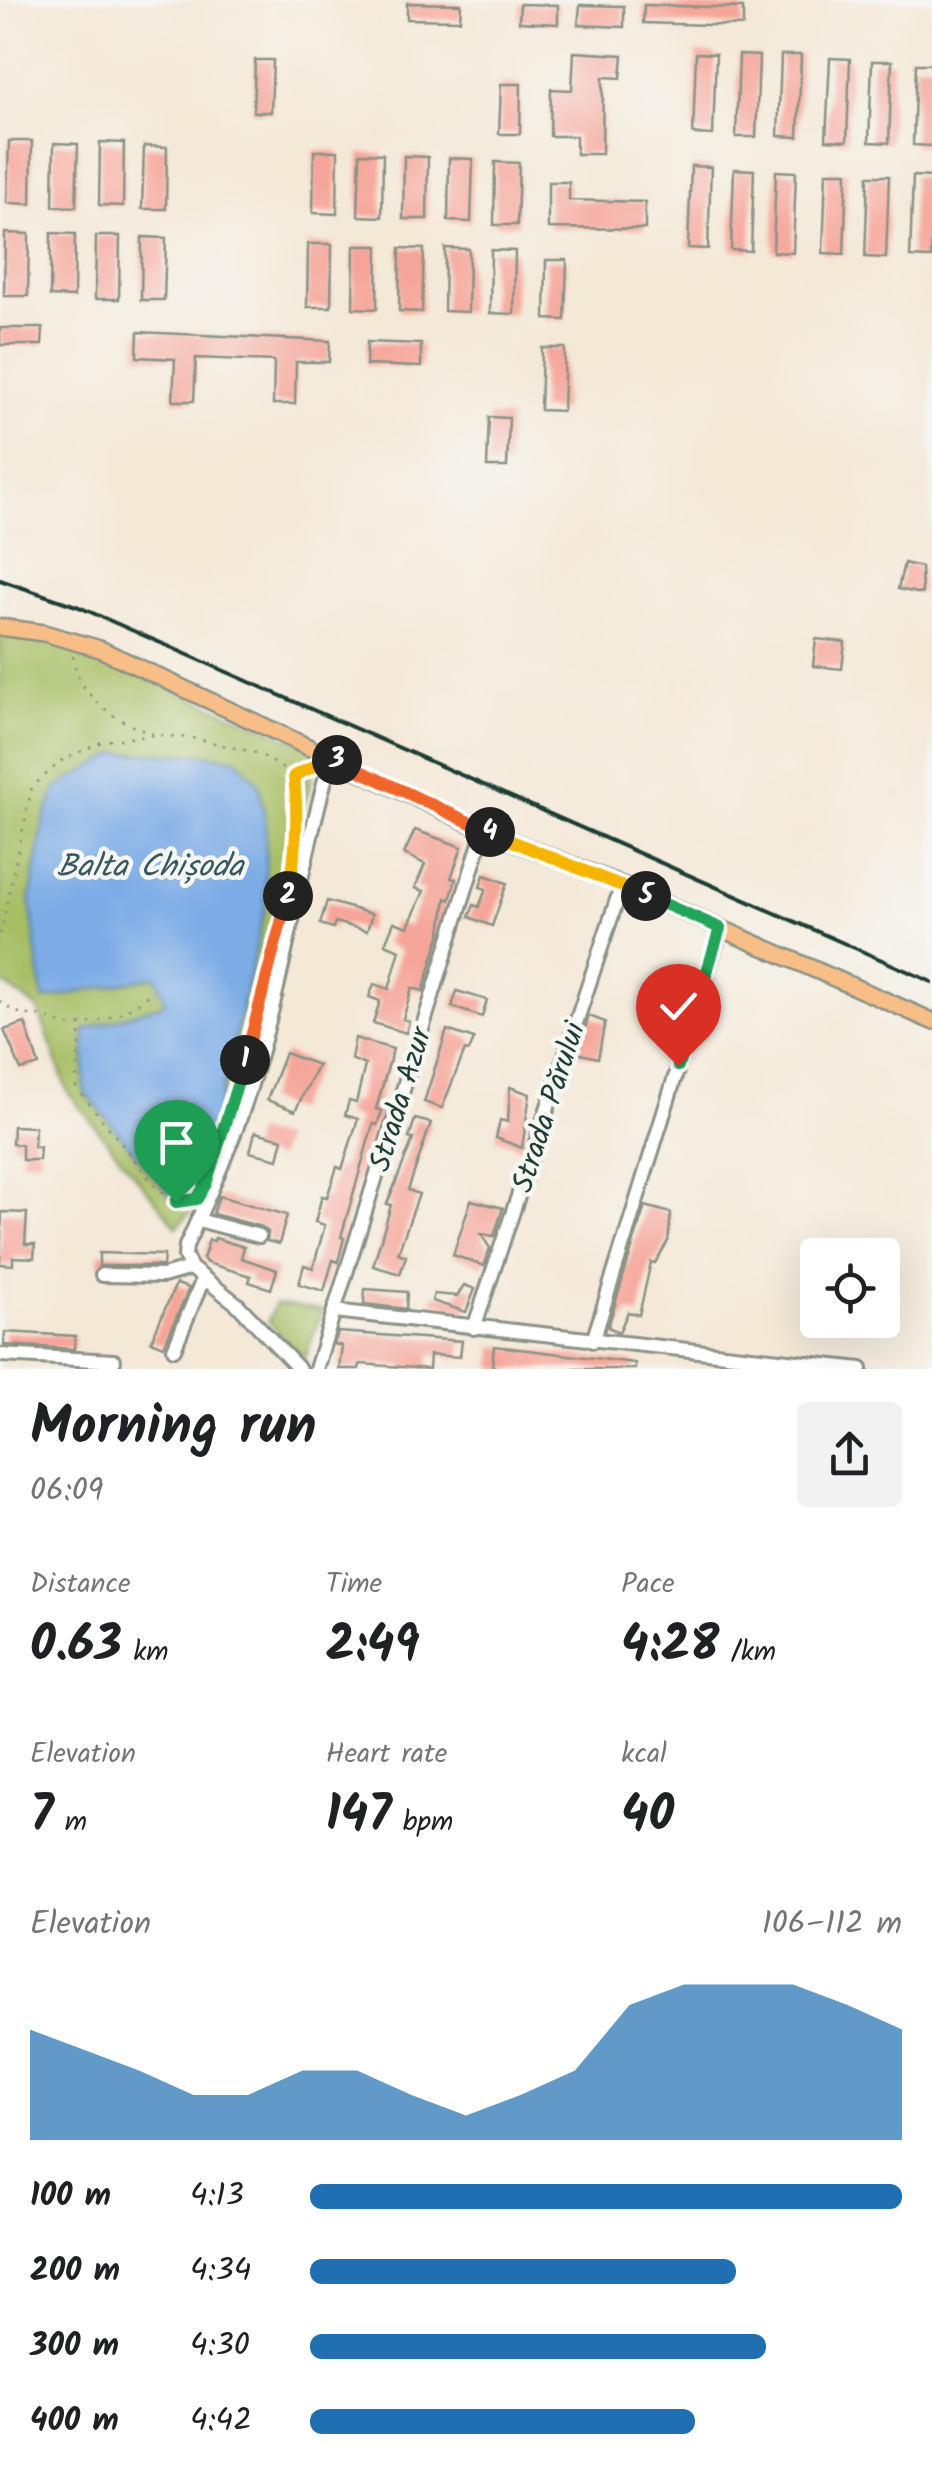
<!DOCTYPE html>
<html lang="en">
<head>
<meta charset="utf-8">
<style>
  body { margin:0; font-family:Kalam,sans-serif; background:#f2f2f2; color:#202124; height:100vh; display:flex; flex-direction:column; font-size:38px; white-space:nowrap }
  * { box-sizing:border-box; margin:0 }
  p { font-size:32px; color:#757577 }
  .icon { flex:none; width:55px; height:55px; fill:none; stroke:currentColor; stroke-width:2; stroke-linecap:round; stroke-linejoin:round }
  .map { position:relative; height:1369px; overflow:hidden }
  .side { display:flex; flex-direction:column; background:#fff; flex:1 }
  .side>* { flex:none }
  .controls { position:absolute; left:800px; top:1238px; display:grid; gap:20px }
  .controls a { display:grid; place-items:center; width:100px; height:100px; border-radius:10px; background:#fff; box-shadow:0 10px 40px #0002; font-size:50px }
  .pin { position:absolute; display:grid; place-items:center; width:85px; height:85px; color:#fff; margin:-102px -42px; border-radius:50% 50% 50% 0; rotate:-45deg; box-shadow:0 0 10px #0007 }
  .pin .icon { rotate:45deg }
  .km { position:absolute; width:50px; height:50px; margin:-25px; border-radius:50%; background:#222; color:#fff; font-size:28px; line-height:50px; text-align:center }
  .round { display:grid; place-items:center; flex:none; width:105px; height:105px; border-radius:10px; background:#f2f2f2 }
  .summary { display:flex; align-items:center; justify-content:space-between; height:170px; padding:0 30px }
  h1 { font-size:55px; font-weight:700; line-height:75px }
  .figures { display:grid; grid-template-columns:repeat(3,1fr); gap:15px; height:170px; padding:10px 30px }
  .figures div { display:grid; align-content:center }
  .figures b { font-size:50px; font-weight:700 }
  .figures small { font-size:28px; font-weight:400 }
  .figures p { font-size:28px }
  .chart { height:280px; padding:20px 30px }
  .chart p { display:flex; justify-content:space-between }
  .chart svg { width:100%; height:180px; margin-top:10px; fill:#1f6fb2; opacity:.7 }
  ul { padding:0 30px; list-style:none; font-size:32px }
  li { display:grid; grid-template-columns:160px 120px 1fr; align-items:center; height:75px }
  li i { height:25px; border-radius:12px; background:#1f6fb2 }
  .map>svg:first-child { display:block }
  .green { fill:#a7be63; stroke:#637e4c; stroke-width:2.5 }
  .water { fill:#7cabe6; stroke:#4e748d; stroke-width:2.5 }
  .building { fill:#f6a599 }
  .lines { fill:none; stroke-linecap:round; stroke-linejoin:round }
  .minor-casing { stroke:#8a9286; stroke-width:18 }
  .major-casing { stroke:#8a9286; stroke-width:20 }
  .path { stroke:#8a9286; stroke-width:2.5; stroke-dasharray:2.5 8; stroke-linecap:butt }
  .minor { stroke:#fff; stroke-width:12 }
  .major { stroke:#f7be87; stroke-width:15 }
  .rail { stroke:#1f3d34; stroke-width:4 }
  .split-1-casing { stroke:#fff; stroke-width:20 }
  .split-2-casing { stroke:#fff; stroke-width:20 }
  .split-3-casing { stroke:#fff; stroke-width:20 }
  .split-4-casing { stroke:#fff; stroke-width:20 }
  .split-5-casing { stroke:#fff; stroke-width:20 }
  .split-6-casing { stroke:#fff; stroke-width:20 }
  .split-7-casing { stroke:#fff; stroke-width:20 }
  .split-1 { stroke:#22a559; stroke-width:12 }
  .split-2 { stroke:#f0652b; stroke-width:12 }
  .split-3 { stroke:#f5b400; stroke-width:12 }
  .split-4 { stroke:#f0652b; stroke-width:12 }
  .split-5 { stroke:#f5b400; stroke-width:12 }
  .split-6 { stroke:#22a559; stroke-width:12 }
  .split-7 { stroke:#22a559; stroke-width:12 }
  .labels { text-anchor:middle; stroke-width:9; stroke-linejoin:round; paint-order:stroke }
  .street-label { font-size:30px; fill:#1f3d34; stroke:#f6f6f2 }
  .water-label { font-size:32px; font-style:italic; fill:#365860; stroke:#f6f6f2 }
</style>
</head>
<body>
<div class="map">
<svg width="932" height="1369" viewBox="0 0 932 1369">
  <rect width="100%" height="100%" fill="#f6f6f2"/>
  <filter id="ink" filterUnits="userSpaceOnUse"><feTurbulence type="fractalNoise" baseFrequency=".01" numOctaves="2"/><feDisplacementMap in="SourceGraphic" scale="20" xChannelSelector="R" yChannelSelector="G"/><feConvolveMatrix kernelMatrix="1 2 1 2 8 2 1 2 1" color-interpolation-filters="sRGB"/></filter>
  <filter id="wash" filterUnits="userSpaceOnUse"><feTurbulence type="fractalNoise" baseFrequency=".0048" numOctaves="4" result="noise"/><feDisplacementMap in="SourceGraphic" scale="40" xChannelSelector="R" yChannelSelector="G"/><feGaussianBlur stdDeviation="2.25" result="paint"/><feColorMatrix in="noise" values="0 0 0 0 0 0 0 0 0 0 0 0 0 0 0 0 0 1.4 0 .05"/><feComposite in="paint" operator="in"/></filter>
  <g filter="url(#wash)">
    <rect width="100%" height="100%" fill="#f4e8d7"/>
    <!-- green -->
    <g class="green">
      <polygon points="0,623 22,626 318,750 213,1170 200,1201 177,1227 68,1093 38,1009 0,981"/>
      <polygon points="275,1304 322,1310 305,1359 268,1321"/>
    </g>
    <!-- water -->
    <polygon class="water" points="118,753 201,754 237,759 259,784 266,824 265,909 201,1185 171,1196 84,1091 85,1030 165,1003 156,976 43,1000 30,900 44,820 57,787"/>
    <g id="blocks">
      <!-- building -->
      <g class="building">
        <polygon points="407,3 461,4 460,20 407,19"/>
        <polygon points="520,4 558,5 558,24 519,22"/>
        <polygon points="580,5 624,6 624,27 578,25"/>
        <polygon points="644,5 743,8 743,26 643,23"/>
        <polygon points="574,52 623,55 621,78 603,77 602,154 576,154 576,136 550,136 551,89 572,90"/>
        <polygon points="696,53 716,54 713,135 693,134"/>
        <polygon points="739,55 759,56 756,137 736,137"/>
        <polygon points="781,55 801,55 798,137 778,136"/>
        <polygon points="830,58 850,59 847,141 826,140"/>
        <polygon points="255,60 273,60 271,112 253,112"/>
        <polygon points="872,61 892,61 889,143 869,142"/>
        <polygon points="916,64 932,64 932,146 913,145"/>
        <polygon points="501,84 521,84 520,134 499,134"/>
        <polygon points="9,141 32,141 31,204 7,203"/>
        <polygon points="100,142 124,143 123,206 99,205"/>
        <polygon points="54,143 78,144 76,207 53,206"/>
        <polygon points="144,146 167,147 166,209 142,209"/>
        <polygon points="314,151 338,151 337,214 313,213"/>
        <polygon points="360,153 383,154 382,217 358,216"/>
        <polygon points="404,156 428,157 427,219 403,219"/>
        <polygon points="449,158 473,159 471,222 448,221"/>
        <polygon points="495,162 519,163 517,225 494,225"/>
        <polygon points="691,166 711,167 708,249 688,248"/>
        <polygon points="734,169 754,170 751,251 731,250"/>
        <polygon points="776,171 796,172 793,253 773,252"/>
        <polygon points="826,172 847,172 844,254 823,253"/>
        <polygon points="868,176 889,176 886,258 865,257"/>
        <polygon points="913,176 932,177 931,258 910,257"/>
        <polygon points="548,182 569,182 569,200 645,202 645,229 548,228"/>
        <polygon points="5,233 29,234 28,296 4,296"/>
        <polygon points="51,233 75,234 74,297 50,296"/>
        <polygon points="96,236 120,236 119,299 95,299"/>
        <polygon points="142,237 166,238 164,300 141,300"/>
        <polygon points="308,244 332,244 331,307 307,307"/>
        <polygon points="354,246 378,246 377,309 353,308"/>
        <polygon points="400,248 424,249 422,312 399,311"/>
        <polygon points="445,248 469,249 468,312 444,311"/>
        <polygon points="491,250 515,251 514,314 490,313"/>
        <polygon points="546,260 567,260 565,320 545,319"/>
        <polygon points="0,328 43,328 42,345 0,345"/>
        <polygon points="138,332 330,341 329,362 296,362 295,404 273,404 274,361 196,358 194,401 173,401 175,359 137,357"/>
        <polygon points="367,342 421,344 421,367 366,365"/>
        <polygon points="542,348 565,348 563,411 540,410"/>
        <polygon points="489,417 509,418 507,467 487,467"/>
        <polygon points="904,563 921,567 922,594 898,589"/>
        <polygon points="816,639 845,642 842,669 813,666"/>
        <polygon points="415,830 462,847 451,878 456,879 450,900 446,898 441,932 423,991 412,988 403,1019 409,1021 406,1033 373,1023 380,1001 369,997 374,984 389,989 400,950 385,944 394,922 408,927 424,891 415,888 425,864 404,854"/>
        <polygon points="484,875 507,883 492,926 469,917 474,905 479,907 486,889 480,887"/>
        <polygon points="327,901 372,914 367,931 335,922 333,928 320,924"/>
        <polygon points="457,991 487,1000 482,1017 452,1007"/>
        <polygon points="589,1016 605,1022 598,1058 576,1053"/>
        <polygon points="25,1023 39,1065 21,1070 4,1030"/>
        <polygon points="447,1030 474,1039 469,1051 465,1050 442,1108 424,1102"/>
        <polygon points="355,1038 393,1049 376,1109 382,1111 377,1125 373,1124 341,1237 344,1238 338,1262 333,1260 324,1291 299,1284 304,1265 313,1268 325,1225 315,1222 322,1196 327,1197 337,1167 342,1169 358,1119 345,1115 349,1101 356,1103 365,1065 351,1059"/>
        <polygon points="285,1053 318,1065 295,1111 267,1100"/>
        <polygon points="510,1087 530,1094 522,1148 496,1138 500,1120 508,1122"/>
        <polygon points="415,1119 431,1123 408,1190 419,1194 398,1253 406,1256 400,1274 373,1266 391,1205 387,1204 413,1139 409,1138"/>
        <polygon points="13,1126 35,1127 34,1147 40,1147 39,1160 22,1160 22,1145 12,1144"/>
        <polygon points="255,1132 283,1139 278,1159 250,1152"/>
        <polygon points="219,1196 287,1215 279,1244 267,1241 268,1232 262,1227 213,1214"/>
        <polygon points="471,1200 503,1208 494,1236 481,1234 490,1248 484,1266 453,1255"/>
        <polygon points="645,1206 671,1213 668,1241 655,1263 651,1262 639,1315 628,1312 619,1332 608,1327"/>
        <polygon points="2,1212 27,1213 25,1244 35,1244 34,1258 13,1257 13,1265 0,1264"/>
        <polygon points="215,1238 244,1247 241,1258 277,1270 271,1289 249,1282 251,1276 207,1263 203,1259 209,1240 214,1241"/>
        <polygon points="99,1253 164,1255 163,1266 99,1266"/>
        <polygon points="176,1284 189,1288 164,1346 151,1341"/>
        <polygon points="464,1285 475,1289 466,1312 432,1301 434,1294 457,1296"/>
        <polygon points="365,1289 407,1292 406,1309 364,1304"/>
        <polygon points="5,1332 75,1336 74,1349 4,1345"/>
        <polygon points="338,1332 462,1341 460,1357 430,1355 429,1369 360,1364 359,1369 339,1369 342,1346 334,1344"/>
        <polygon points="494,1346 635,1363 635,1369 500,1369 492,1366"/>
      </g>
    </g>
  </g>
  <g filter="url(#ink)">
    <use href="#blocks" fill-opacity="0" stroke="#8a9286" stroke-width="2.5"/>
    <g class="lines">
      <!-- minor casing -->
      <g class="minor-casing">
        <g id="minor">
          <polyline points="198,1220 259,1236"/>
          <polyline points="102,1275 163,1276 191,1268"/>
          <polyline points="334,1311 861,1369"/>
          <polyline points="474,1328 622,885"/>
          <polyline points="593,1341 721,929"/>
          <polyline points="174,1349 203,1279"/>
          <polyline points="0,1355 114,1361"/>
          <path d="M299,1369L237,1304L191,1268L185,1256L186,1246C206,1202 226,1158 242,1112C282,997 297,875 331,758"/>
          <polyline points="316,1369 484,830"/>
        </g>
      </g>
      <!-- major casing -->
      <g class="major-casing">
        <polyline id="major" points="0,627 44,633 100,649 484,830 622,885 932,1021"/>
      </g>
      <!-- path -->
      <g class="path">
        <path d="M73,656C77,698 120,724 156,735"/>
        <polyline points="295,776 315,766"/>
        <polyline points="0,934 32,787 61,761 103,741 158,735 199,739 260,754 294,776 297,839"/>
        <path d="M0,1001C15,1015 25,1014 44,1017C51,1018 58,1025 66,1025C90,1028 132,1011 148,995"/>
        <polyline points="81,1023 76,1087 157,1188 176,1202 194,1200"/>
        <polyline points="244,1062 267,973"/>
      </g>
      <!-- minor -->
      <use href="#minor" class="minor"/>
      <!-- major -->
      <use href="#major" class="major"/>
      <!-- rail -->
      <polyline class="rail" points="0,580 79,607 932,982"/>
    </g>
  </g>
  <g class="lines" filter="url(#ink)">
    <!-- split-1 casing -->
    <g class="split-1-casing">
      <polyline id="split-1" points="176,1202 197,1199 206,1184 245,1060"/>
    </g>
    <!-- split-2 casing -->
    <g class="split-2-casing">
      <polyline id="split-2" points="245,1060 288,896"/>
    </g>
    <!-- split-3 casing -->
    <g class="split-3-casing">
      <path id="split-3" d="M288,896C296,855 299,818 294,776L331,758L337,760"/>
    </g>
    <!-- split-4 casing -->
    <g class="split-4-casing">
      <polyline id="split-4" points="337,760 490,832"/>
    </g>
    <!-- split-5 casing -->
    <g class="split-5-casing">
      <polyline id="split-5" points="490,832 646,896"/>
    </g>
    <!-- split-6 casing -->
    <g class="split-6-casing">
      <polyline id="split-6" points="646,896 720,928 695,1012"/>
    </g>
    <!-- split-7 casing -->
    <g class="split-7-casing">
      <polyline id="split-7" points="678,1066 695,1012"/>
    </g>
    <!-- split-1 -->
    <use href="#split-1" class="split-1"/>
    <!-- split-2 -->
    <use href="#split-2" class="split-2"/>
    <!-- split-3 -->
    <use href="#split-3" class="split-3"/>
    <!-- split-4 -->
    <use href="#split-4" class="split-4"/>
    <!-- split-5 -->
    <use href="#split-5" class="split-5"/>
    <!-- split-6 -->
    <use href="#split-6" class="split-6"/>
    <!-- split-7 -->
    <use href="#split-7" class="split-7"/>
  </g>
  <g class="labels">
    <!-- street labels -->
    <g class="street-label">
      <text transform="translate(400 1099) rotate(-73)" y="10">Strada Azur</text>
      <text transform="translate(548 1107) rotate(-72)" y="10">Strada Părului</text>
    </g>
    <!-- water labels -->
    <g class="water-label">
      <text x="150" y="876">Balta Chișoda</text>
    </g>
  </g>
</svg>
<div class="controls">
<a><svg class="icon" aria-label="locate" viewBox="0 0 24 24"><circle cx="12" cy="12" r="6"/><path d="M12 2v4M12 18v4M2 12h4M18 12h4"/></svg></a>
</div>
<div class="pin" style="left:176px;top:1202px;background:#1e9e55"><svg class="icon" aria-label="arrive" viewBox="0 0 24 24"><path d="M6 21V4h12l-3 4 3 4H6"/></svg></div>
<div class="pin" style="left:678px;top:1066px;background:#d93025"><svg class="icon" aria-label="check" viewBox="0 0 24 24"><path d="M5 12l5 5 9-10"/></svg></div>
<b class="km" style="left:245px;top:1060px">1</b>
<b class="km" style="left:288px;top:896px">2</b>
<b class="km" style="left:337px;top:760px">3</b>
<b class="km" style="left:490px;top:832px">4</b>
<b class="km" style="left:646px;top:896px">5</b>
</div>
<section class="side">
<div class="summary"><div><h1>Morning run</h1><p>06:09</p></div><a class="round"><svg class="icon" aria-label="share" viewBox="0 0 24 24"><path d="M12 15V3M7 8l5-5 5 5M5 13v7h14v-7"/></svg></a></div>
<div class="figures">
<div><p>Distance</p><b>0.63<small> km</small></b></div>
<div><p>Time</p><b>2:49</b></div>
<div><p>Pace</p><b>4:28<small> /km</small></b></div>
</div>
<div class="figures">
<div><p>Elevation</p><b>7<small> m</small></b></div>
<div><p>Heart rate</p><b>147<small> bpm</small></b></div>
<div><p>kcal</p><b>40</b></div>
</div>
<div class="chart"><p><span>Elevation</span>106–112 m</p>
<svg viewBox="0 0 160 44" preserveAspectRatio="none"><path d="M0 44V17L10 22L20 27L30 33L40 33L50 27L60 27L70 33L80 38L90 33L100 27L110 11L120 6L130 6L140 6L150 11L160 17V44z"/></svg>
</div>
<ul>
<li><b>100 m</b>4:13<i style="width:100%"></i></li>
<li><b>200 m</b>4:34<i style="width:72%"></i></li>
<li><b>300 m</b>4:30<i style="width:77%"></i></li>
<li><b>400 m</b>4:42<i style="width:65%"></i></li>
</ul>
</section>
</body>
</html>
